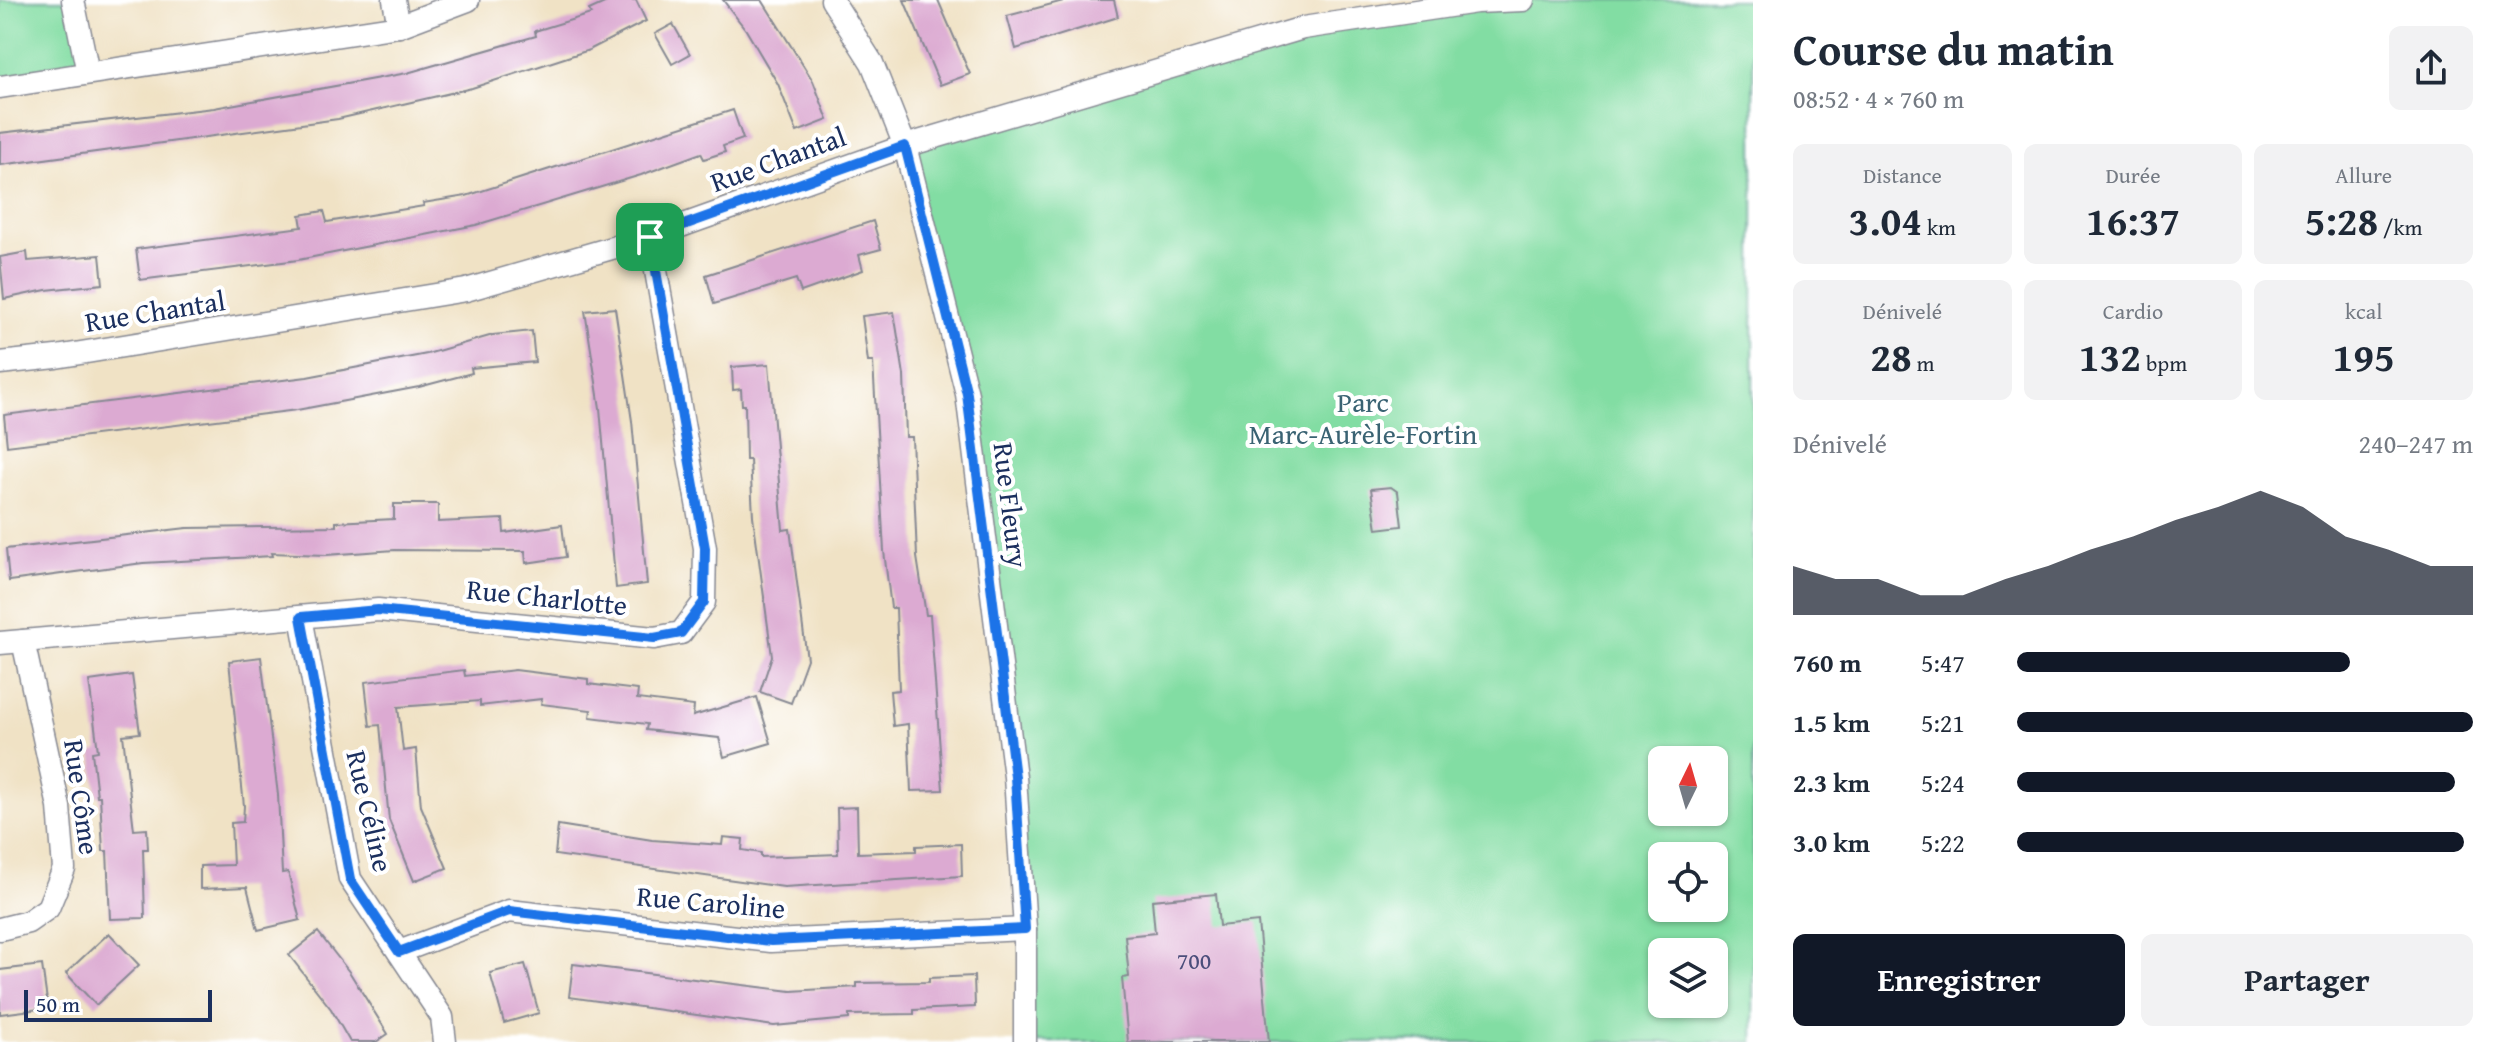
<!DOCTYPE html>
<html lang="fr">
<head>
<meta charset="utf-8">
<style>
  body { margin:0; font-family:"Gentium Book Plus",serif; background:#f2f2f3; color:#1f2937; height:100vh; display:flex; flex-direction:column; font-size:30px; white-space:nowrap }
  * { box-sizing:border-box; margin:0 }
  p { font-size:26px; color:#747a83 }
  .icon { flex:none; width:44px; height:44px; fill:none; stroke:currentColor; stroke-width:2; stroke-linecap:round; stroke-linejoin:round }
  .map { position:relative; flex:1; overflow:hidden }
  .sheet { display:flex; flex-direction:column; background:#fff; width:760px }
  .sheet>* { flex:none }
  .needle { width:52px; rotate:5deg }
  .controls { position:absolute; left:1648px; top:746px; display:grid; gap:16px }
  .controls a { display:grid; place-items:center; width:80px; height:80px; border-radius:12px; background:#fff; box-shadow:0 2px 6px #0004; font-size:40px }
  .scale { position:absolute; left:24px; bottom:20px; width:188px; box-sizing:border-box; padding-left:8px; border:4px solid #1b2f5e; border-top:0; font-size:22px; line-height:28px; white-space:nowrap; color:#1b2f5e; -webkit-text-stroke:6px #fff; paint-order:stroke }
  .pin { position:absolute; display:grid; place-items:center; width:68px; height:68px; color:#fff; margin:-34px; border-radius:16px; box-shadow:0 4px 12px #0006 }
  .round { display:grid; place-items:center; flex:none; width:84px; height:84px; border-radius:12px; background:#f2f2f3 }
  .overview { display:flex; align-items:center; justify-content:space-between; height:136px; padding:0 40px }
  h1 { font-size:44px; font-weight:800; line-height:60px }
  .figures { display:grid; grid-template-columns:repeat(3,1fr); gap:12px; height:136px; padding:8px 40px }
  .figures div { display:grid; align-content:center; border-radius:12px; background:#f2f2f3; text-align:center }
  .figures b { font-size:40px; font-weight:800 }
  .figures small { font-size:22px; font-weight:400 }
  .figures p { font-size:22px }
  .chart { height:224px; padding:16px 40px }
  .chart p { display:flex; justify-content:space-between }
  .chart svg { width:100%; height:144px; margin-top:8px; fill:#111827; opacity:.7 }
  .primary-button { display:flex; gap:16px; margin-top:auto; padding:16px 40px }
  .primary-button a { flex:1; height:92px; border-radius:12px; background:#111827; color:#fff; font-size:32px; font-weight:800; line-height:92px; text-align:center }
  .primary-button a+a { background:#f2f2f3; color:#1f2937 }
  ul { padding:0 40px; list-style:none; font-size:26px }
  li { display:grid; grid-template-columns:128px 96px 1fr; align-items:center; height:60px }
  li i { height:20px; border-radius:10px; background:#111827 }
  main { display:flex; flex:1; min-height:0 }
  .map>svg:first-child { display:block }
  .green { fill:#82dda3; stroke:#4e8680; stroke-width:2; fill-rule:evenodd }
  .building { fill:#dcaad2 }
  .lines { fill:none; stroke-linecap:round; stroke-linejoin:round }
  .street-casing { stroke:#868892; stroke-width:25 }
  .street { stroke:#fff; stroke-width:22 }
  .route-casing { stroke:#fff; stroke-width:16 }
  .route { stroke:#1a73e8; stroke-width:10 }
  .labels { text-anchor:middle; stroke-width:8; stroke-linejoin:round; paint-order:stroke }
  .number-label { font-size:24px; fill:#4b4e7b }
  .street-label { font-size:28px; fill:#1b2f5e; stroke:#fff }
  .park-label { font-size:28px; fill:#3a6373; stroke:#fff }
</style>
</head>
<body>
<main>
<div class="map">
<svg width="1753" height="1042" viewBox="0 0 1753 1042">
  <rect width="100%" height="100%" fill="#fff"/>
  <filter id="ink" filterUnits="userSpaceOnUse"><feTurbulence type="fractalNoise" baseFrequency=".0125" numOctaves="2"/><feDisplacementMap in="SourceGraphic" scale="16" xChannelSelector="R" yChannelSelector="G"/><feConvolveMatrix kernelMatrix="1 2 1 2 8 2 1 2 1" color-interpolation-filters="sRGB"/></filter>
  <filter id="wash" filterUnits="userSpaceOnUse"><feTurbulence type="fractalNoise" baseFrequency=".006" numOctaves="4" result="noise"/><feDisplacementMap in="SourceGraphic" scale="32" xChannelSelector="R" yChannelSelector="G"/><feGaussianBlur stdDeviation="1.8" result="paint"/><feColorMatrix in="noise" values="0 0 0 0 0 0 0 0 0 0 0 0 0 0 0 0 0 1.4 0 .05"/><feComposite in="paint" operator="in"/></filter>
  <g filter="url(#wash)">
    <rect width="100%" height="100%" fill="#f0e2c5"/>
    <!-- green -->
    <g class="green">
      <polygon points="0,0 73,0 88,73 0,87"/>
      <path d="M1523,0H1753V1042H1025V929L967,394L905,146L1303,28ZM1662,760H1714V812H1662ZM1662,856H1714V908H1662ZM1662,952H1714V1004H1662Z"/>
    </g>
    <g id="blocks">
      <!-- building -->
      <g class="building">
        <polygon points="611,0 636,0 646,21 589,50 472,88 338,119 0,165 0,133 214,108 407,73 536,36 535,31 591,14 589,10"/>
        <polygon points="723,0 762,0 813,81 828,120 797,132 778,84 746,30"/>
        <polygon points="904,0 938,0 970,74 940,85"/>
        <polygon points="1067,0 1114,0 1118,17 1016,49 1007,16"/>
        <polygon points="673,24 690,54 672,64 655,34"/>
        <polygon points="733,110 743,139 723,146 725,152 704,159 701,153 641,175 476,225 298,260 140,280 136,249 302,227 300,215 324,211 327,222 424,206 423,203 466,196"/>
        <polygon points="873,221 881,249 859,255 863,270 801,292 796,279 714,304 706,275"/>
        <polygon points="27,252 28,261 100,255 103,284 46,290 4,299 0,257"/>
        <polygon points="615,308 632,421 647,584 616,588 600,408 585,311"/>
        <polygon points="894,312 904,375 906,437 912,437 917,557 926,615 930,615 943,790 911,791 908,724 893,726 890,691 899,690 896,608 891,608 884,551 873,362 868,362 862,316"/>
        <polygon points="532,331 535,362 471,368 472,373 419,387 297,410 7,446 4,415 307,377 427,354 493,335"/>
        <polygon points="769,364 783,530 790,529 807,659 791,703 760,692 772,656 753,516 750,460 746,460 745,405 742,405 741,389 733,390 732,367"/>
        <polygon points="1391,487 1398,492 1402,526 1377,529 1371,489"/>
        <polygon points="394,504 438,504 438,522 503,519 504,533 562,525 566,557 526,563 525,551 395,550 326,555 271,553 272,556 143,563 9,581 6,549 187,528 336,526 336,522 394,519"/>
        <polygon points="261,657 278,795 282,873 288,872 300,920 258,930 247,887 200,889 200,866 233,865 231,823 243,822 244,806 229,661"/>
        <polygon points="464,670 465,676 515,670 588,679 588,684 638,690 637,699 694,706 693,716 757,697 771,743 724,757 719,738 646,730 647,724 590,717 591,710 541,704 542,699 480,706 480,701 398,707 403,751 416,749 421,806 447,868 414,881 389,820 380,725 370,726 365,682"/>
        <polygon points="132,675 140,733 123,735 134,830 147,829 148,849 143,849 145,918 110,919 107,851 103,851 100,796 97,796 92,752 98,751 89,681"/>
        <polygon points="857,807 858,853 916,851 916,846 961,844 962,876 784,887 555,855 558,825 652,840 722,845 723,837 743,839 742,850 761,853 761,857 838,854 837,808"/>
        <polygon points="1216,894 1219,926 1258,922 1269,1042 1128,1042 1122,978 1129,977 1125,936 1155,933 1152,900"/>
        <polygon points="318,932 350,973 388,1034 376,1042 350,1042 331,1009 289,955"/>
        <polygon points="109,933 139,965 96,1005 66,973"/>
        <polygon points="525,964 539,1013 504,1023 490,973"/>
        <polygon points="573,964 791,991 857,987 857,983 929,982 929,978 974,976 975,1007 914,1010 914,1014 849,1015 849,1019 774,1026 569,997"/>
        <polygon points="42,965 48,1008 0,1014 0,970"/>
      </g>
    </g>
  </g>
  <g filter="url(#ink)">
    <use href="#blocks" fill-opacity="0" stroke="#868892" stroke-width="2"/>
    <g class="lines">
      <!-- street casing -->
      <g class="street-casing">
        <g id="street">
          <polyline points="73,0 88,73"/>
          <polyline points="394,0 399,26"/>
          <polyline points="832,0 872,63 905,146 967,394 1015,777 1025,929 1025,1042"/>
          <polyline points="0,87 399,26 468,0"/>
          <polyline points="0,363 56,357 466,290 650,237 905,146 1303,28 1476,2 1523,0"/>
          <polyline points="301,617 350,879 442,1017 445,1042"/>
          <polyline points="0,643 378,610 654,638 681,633 704,602 705,548 650,237"/>
          <polyline points="0,929 28,922 48,908 64,869 59,807 23,641"/>
          <polyline points="399,952 509,911 771,941 1025,929"/>
        </g>
      </g>
      <!-- street -->
      <use href="#street" class="street"/>
    </g>
  </g>
  <g class="lines" filter="url(#ink)">
    <!-- route casing -->
    <g class="route-casing">
      <polygon id="route" points="905,146 967,394 1015,777 1025,929 771,941 509,911 399,952 350,879 301,617 378,610 654,638 681,633 704,602 705,548 650,237"/>
    </g>
    <!-- route -->
    <use href="#route" class="route"/>
  </g>
  <g class="labels">
    <!-- number labels -->
    <g class="number-label">
      <text x="1194" y="969">700</text>
    </g>
    <!-- street labels -->
    <g class="street-label">
      <text transform="translate(778 159) rotate(-20)" y="10">Rue Chantal</text>
      <text transform="translate(155 311) rotate(-9)" y="10">Rue Chantal</text>
      <text transform="translate(1011 505) rotate(83)" y="10">Rue Fleury</text>
      <text transform="translate(547 597) rotate(6)" y="10">Rue Charlotte</text>
      <text transform="translate(82 797) rotate(82)" y="10">Rue Côme</text>
      <text transform="translate(370 811) rotate(77)" y="10">Rue Céline</text>
      <text transform="translate(711 902) rotate(5)" y="10">Rue Caroline</text>
    </g>
    <!-- park labels -->
    <g class="park-label">
      <text x="1363" y="412">Parc<tspan x="1363" dy="32">Marc-Aurèle-Fortin</tspan></text>
    </g>
  </g>
</svg>
<div class="controls">
<a><svg class="needle" viewBox="-14 -14 28 28"><path d="M0-13l5 13h-10z" fill="#e53935"/><path d="M0 13l5-13h-10z" fill="#747a83"/></svg></a>
<a><svg class="icon" aria-label="locate" viewBox="0 0 24 24"><circle cx="12" cy="12" r="6"/><path d="M12 2v4M12 18v4M2 12h4M18 12h4"/></svg></a>
<a><svg class="icon" aria-label="layers" viewBox="0 0 24 24"><path d="M12 4l9 5-9 5-9-5zM3 14l9 5 9-5"/></svg></a>
</div>
<div class="scale">50 m</div>
<div class="pin" style="left:650px;top:237px;background:#1e9e55"><svg class="icon" aria-label="arrive" viewBox="0 0 24 24"><path d="M6 21V4h12l-3 4 3 4H6"/></svg></div>
</div>
<section class="sheet">
<div class="overview"><div><h1>Course du matin</h1><p>08:52 · 4 × 760 m</p></div><a class="round"><svg class="icon" aria-label="share" viewBox="0 0 24 24"><path d="M12 15V3M7 8l5-5 5 5M5 13v7h14v-7"/></svg></a></div>
<div class="figures">
<div><p>Distance</p><b>3.04<small> km</small></b></div>
<div><p>Durée</p><b>16:37</b></div>
<div><p>Allure</p><b>5:28<small> /km</small></b></div>
</div>
<div class="figures">
<div><p>Dénivelé</p><b>28<small> m</small></b></div>
<div><p>Cardio</p><b>132<small> bpm</small></b></div>
<div><p>kcal</p><b>195</b></div>
</div>
<div class="chart"><p><span>Dénivelé</span>240–247 m</p>
<svg viewBox="0 0 160 44" preserveAspectRatio="none"><path d="M0 44V29L10 33L20 33L30 38L40 38L50 33L60 29L70 24L80 20L90 15L100 11L110 6L120 11L130 20L140 24L150 29L160 29V44z"/></svg>
</div>
<ul>
<li><b>760 m</b>5:47<i style="width:73%"></i></li>
<li><b>1.5 km</b>5:21<i style="width:100%"></i></li>
<li><b>2.3 km</b>5:24<i style="width:96%"></i></li>
<li><b>3.0 km</b>5:22<i style="width:98%"></i></li>
</ul>
<div class="primary-button"><a>Enregistrer</a><a>Partager</a></div>
</section>
</main>
</body>
</html>
